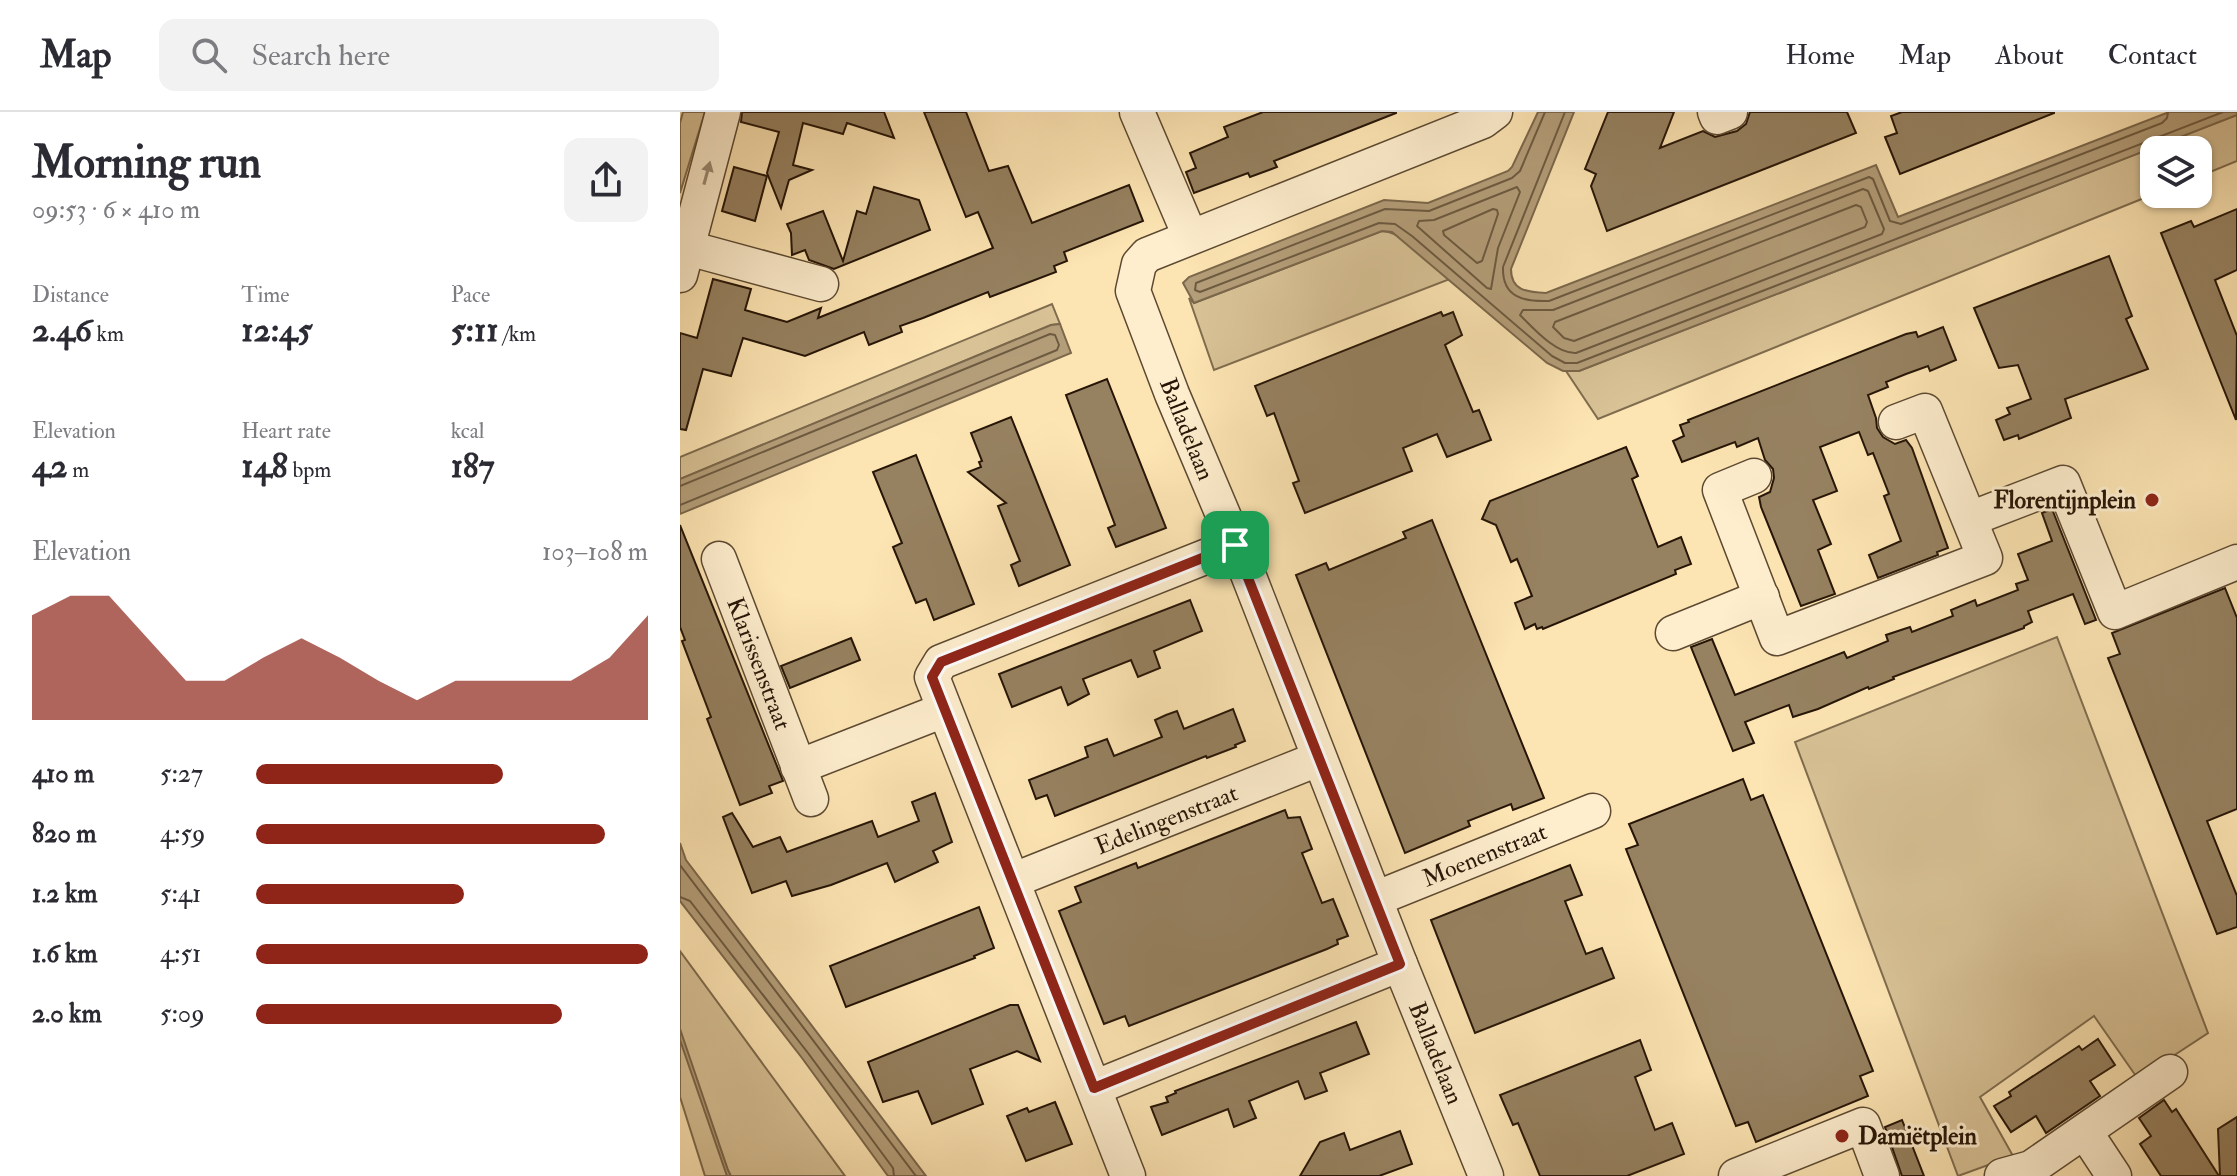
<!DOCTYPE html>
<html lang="en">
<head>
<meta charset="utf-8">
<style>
  body { margin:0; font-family:"IM FELL Double Pica",serif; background:#f2f2f3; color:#2b2b33; height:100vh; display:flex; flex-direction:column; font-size:30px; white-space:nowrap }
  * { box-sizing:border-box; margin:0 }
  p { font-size:26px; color:#7c7c81 }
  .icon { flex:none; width:44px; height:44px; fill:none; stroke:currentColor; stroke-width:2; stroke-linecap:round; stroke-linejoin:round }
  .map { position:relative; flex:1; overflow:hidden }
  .sheet { display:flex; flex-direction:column; background:#fff; width:680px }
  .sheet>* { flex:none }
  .buttons { position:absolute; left:1460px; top:24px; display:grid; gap:16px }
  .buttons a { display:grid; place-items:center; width:72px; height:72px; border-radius:16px; background:#fff; box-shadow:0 2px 6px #0004; font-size:40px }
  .pin { position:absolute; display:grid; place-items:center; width:68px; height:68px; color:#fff; margin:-34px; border-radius:16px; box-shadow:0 4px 12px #0006 }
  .round { display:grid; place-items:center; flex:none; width:84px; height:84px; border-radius:16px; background:#f2f2f3 }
  .overview { display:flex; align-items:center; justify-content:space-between; height:136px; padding:0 32px }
  h1 { font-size:44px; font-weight:700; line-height:60px }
  .metrics { display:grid; grid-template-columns:repeat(3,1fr); gap:12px; height:136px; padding:8px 32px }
  .metrics div { display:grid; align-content:center }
  .metrics b { font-size:34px; font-weight:700 }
  .metrics small { font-size:22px; font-weight:400 }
  .metrics p { font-size:22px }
  .chart { height:224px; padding:16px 32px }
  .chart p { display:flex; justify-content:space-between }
  .chart svg { width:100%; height:144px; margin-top:8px; fill:#8f2418; opacity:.7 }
  ul { padding:0 32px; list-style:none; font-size:26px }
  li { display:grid; grid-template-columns:128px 96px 1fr; align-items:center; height:60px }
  li i { height:20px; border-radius:10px; background:#8f2418 }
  header { display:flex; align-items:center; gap:48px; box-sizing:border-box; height:112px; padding:0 40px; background:#fff; border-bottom:2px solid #e1e1e2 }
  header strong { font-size:38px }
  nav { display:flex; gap:44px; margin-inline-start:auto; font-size:28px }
  .search { width:560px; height:72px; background:#f2f2f3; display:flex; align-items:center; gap:20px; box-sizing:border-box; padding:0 28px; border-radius:16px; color:#7c7c81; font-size:30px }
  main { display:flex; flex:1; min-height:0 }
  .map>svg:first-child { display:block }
  .green { fill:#d8c296; stroke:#7f6c4e; stroke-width:2 }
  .water { fill:#b49e79; stroke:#7b674b; stroke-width:2 }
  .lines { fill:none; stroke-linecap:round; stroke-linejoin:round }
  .shore { stroke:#6d5a40; stroke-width:2 }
  .building { fill:#968160; stroke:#261507; stroke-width:2 }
  .minor-casing { stroke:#5c4932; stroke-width:37 }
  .minor { stroke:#feeece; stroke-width:34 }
  .oneway { fill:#9d8c74 }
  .route-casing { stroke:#fff; stroke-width:16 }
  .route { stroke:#8f2418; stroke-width:10 }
  .poi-dot { fill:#8f2418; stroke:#feeece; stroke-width:3 }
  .labels { text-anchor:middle; stroke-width:6; stroke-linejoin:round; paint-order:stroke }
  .street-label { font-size:24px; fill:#261507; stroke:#feeece }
  .poi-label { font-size:24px; font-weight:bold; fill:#261507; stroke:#feeece; text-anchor:end }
</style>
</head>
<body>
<header>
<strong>Map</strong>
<div class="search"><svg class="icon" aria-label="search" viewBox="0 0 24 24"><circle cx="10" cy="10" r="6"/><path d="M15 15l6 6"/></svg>Search here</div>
<nav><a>Home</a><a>Map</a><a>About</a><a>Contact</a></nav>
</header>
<main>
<section class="sheet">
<div class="overview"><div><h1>Morning run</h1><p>09:53 · 6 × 410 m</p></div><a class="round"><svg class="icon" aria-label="share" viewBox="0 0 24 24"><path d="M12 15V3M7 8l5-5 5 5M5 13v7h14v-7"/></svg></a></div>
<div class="metrics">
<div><p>Distance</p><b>2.46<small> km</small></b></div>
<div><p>Time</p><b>12:45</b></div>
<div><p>Pace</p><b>5:11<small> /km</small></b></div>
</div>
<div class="metrics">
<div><p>Elevation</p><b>42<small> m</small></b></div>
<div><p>Heart rate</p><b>148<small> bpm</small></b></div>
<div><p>kcal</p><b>187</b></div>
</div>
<div class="chart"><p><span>Elevation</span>103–108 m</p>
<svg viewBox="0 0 160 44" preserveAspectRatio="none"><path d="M0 44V12L10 6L20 6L30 19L40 32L50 32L60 25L70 19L80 25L90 32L100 38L110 32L120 32L130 32L140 32L150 25L160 12V44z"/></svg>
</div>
<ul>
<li><b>410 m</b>5:27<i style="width:63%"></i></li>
<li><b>820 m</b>4:59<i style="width:89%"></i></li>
<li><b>1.2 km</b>5:41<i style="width:53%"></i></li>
<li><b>1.6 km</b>4:51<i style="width:100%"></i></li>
<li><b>2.0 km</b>5:09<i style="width:78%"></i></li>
</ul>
</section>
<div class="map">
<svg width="1557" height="1064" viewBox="0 0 1557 1064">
  <rect width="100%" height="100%" fill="#fde5b3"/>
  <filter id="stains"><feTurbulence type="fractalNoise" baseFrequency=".0025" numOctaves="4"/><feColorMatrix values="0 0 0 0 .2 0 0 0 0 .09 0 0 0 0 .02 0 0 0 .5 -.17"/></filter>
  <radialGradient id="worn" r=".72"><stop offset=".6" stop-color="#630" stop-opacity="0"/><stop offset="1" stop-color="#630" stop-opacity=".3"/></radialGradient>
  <!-- green -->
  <g class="green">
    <polygon points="3,0 25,0 0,81 0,11"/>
    <polygon points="1557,3 1557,49 1518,65 1518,38 1474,38 1474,82 918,307 886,259 899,259"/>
    <path d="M702,119C727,121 751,151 770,167L534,258L509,186L514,191Z"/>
    <polygon points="372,192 380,212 371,213 0,367 0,345"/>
    <polygon points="1377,525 1528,921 1458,967 1414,904 1300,985 1333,1044 1278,1064 1115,630"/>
    <polygon points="0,839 165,1064 25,1064 0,985"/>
  </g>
  <!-- water -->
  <g class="water">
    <path d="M858,0H894L831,157C831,179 847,180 866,181L1196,53L1218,105L1489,0H1557V3L899,259H883L867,251L712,120L702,119L514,191L503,171L509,165L704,88L748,91L828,59L832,55Z"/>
    <polygon points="380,212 391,241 0,402 0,367 371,213"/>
    <polygon points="0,731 6,748 246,1064 208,1064 122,946 0,789"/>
    <polygon points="0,917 48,1058 51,1064 47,1064 0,928"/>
  </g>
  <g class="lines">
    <!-- shore -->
    <g class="shore">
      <polyline points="865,0 840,59 832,66 749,99 705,97 516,171 515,178 520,180 699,111 715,112 732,124 872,244 885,251 897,251 1543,0"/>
      <path d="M885,0L823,155C822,185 843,190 869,189L1189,65L1193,67L1210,109L1221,112L1482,11L1487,6L1488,0"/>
      <polygon points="837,75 840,80 818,136 811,177 807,176 737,114 739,109 754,108"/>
      <path d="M1183,77L1188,79L1204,117L1202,122L896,241C876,242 854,217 840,203L843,198H873Z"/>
      <polygon points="1176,93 1181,95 1187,110 1185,115 894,229 884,226 873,215 875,210"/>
      <polygon points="813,97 817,98 818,102 802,149 797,151 764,123 763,119"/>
      <polyline points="0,374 370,222 375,223 379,233 377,238 0,393"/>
      <polyline points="0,753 236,1064"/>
      <polyline points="0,785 10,789 128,941 213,1056 214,1064"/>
    </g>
  </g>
  <!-- building -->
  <g class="building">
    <polygon points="62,0 204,0 214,26 167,11 163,22 123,11 113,53 132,58 109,68 101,96 87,61 99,20 61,10"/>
    <polygon points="244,0 286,0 309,59 328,54 352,111 449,73 463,109 384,140 387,149 374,154 376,160 310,185 308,180 243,206 220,214 222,220 189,233 184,220 125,244 63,226 51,264 23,257 6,318 0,317 0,221 17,226 33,167 71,177 65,198 107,210 141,196 138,206 313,136 298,100 286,105"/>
    <polygon points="583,0 716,0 716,1 594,49 597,55 570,65 568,61 514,81 506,60 516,56 510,41 548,25 544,15"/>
    <polygon points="928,0 994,0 980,36 1023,19 1035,25 1057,19 1066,12 1070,0 1167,0 1176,21 927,119 911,74 916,62 905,57"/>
    <polygon points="1222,0 1374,0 1374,1 1220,62 1205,25 1217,21 1211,4"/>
    <polygon points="54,55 87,64 75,109 42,99"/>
    <polygon points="194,75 239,88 250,118 154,157 129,148 125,138 112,143 111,121 107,112 143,99 163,149 177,99 186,102"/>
    <polygon points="1557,97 1557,158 1535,168 1557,224 1556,308 1481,121 1511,109 1514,115"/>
    <polygon points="1429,144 1452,204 1446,207 1468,257 1385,287 1391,306 1339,327 1338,323 1324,328 1316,308 1330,302 1327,296 1351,287 1338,253 1319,256 1294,196"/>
    <polygon points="761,200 763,204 773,200 782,223 765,233 793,300 799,298 811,328 767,345 757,322 723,336 732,359 625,401 613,371 619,369 594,301 587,304 575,274"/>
    <polygon points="1263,215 1276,248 1250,259 1248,254 1226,262 1206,270 1208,275 1188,283 1196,306 1197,316 1203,325 1215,332 1226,328 1232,336 1268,436 1257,440 1258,443 1198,466 1189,443 1221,429 1204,384 1209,382 1193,341 1188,343 1179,320 1140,335 1157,379 1133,388 1151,432 1138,438 1155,482 1121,494 1081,395 1079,385 1090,380 1094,366 1093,357 1085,348 1078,326 1057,335 1055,330 1002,350 993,329 1004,324 1000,313 1009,310 1008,308 1226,222 1236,220 1238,225"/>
    <polygon points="427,267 486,416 436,435 428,416 435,413 386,283"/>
    <polygon points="331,305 390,453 339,474 331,453 340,449 318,394 326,391 288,360 301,355 299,350 302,349 291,321"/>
    <polygon points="946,335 958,364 952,367 978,435 1001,425 1011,452 995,458 996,462 863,517 862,515 857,517 855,512 845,517 835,491 852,484 837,447 831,450 816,413 802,407 810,389"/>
    <polygon points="236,343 294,492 254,508 246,487 236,491 213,435 222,431 193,360"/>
    <polygon points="1372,397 1416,508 1405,512 1393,482 1348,499 1352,510 1344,514 1344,516 1213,565 1214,567 1189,577 1188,575 1138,597 1113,605 1109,593 1065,610 1074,631 1053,639 1011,535 1032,527 1055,583 1164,540 1167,546 1208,529 1206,523 1230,515 1232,520 1273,504 1271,498 1295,488 1297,494 1338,478 1336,472 1348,468 1338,442 1372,429 1362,401"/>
    <polygon points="752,408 864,686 833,698 831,692 788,709 790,714 725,741 616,463 646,451 649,458 726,426 723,420"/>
    <polygon points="0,413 103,669 89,674 92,681 60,693 27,607 31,605 2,529 5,528 0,515"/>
    <polygon points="1545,476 1557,506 1557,697 1527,709 1557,784 1557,815 1537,822 1428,546 1440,542 1432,521"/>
    <polygon points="510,488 522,519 474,539 480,556 458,565 451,548 403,567 409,582 388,593 381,575 332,595 319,562"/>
    <polygon points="171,526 180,548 110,576 101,554"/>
    <polygon points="553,597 565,629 555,633 556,635 527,646 526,644 375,704 367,683 356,687 349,668 408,645 405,635 427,627 434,644 482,625 475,608 486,603 497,599 504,617"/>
    <polygon points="1063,667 1071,688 1083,683 1193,959 1180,964 1188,984 1076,1030 1068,1010 1056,1014 946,737 958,733 949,712"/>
    <polygon points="255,681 272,730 253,739 258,750 215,770 207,751 151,773 112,784 106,769 72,781 43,705 52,701 73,735 100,725 107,740 192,709 198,725 239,709 232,690"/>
    <polygon points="605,698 608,706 620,705 632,737 622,741 642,791 653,787 668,824 657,828 658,832 647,837 449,914 445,904 424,912 379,799 401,790 395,775 456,751 458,756"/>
    <polygon points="890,753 902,783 885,789 906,842 922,836 934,866 795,921 751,808"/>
    <polygon points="299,795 314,836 294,844 295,846 166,895 150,854"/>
    <polygon points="330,893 338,893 360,949 337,939 290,957 303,992 252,1012 238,979 203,990 188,950"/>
    <polygon points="676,910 689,942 640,961 647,979 625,987 618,969 569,989 576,1006 554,1015 548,997 482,1023 471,995 488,990 486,985 496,981 495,979"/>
    <polygon points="1418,927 1435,953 1410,969 1420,984 1366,1021 1356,1004 1331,1020 1314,994 1331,984 1329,980 1399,934 1402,938"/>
    <polygon points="960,928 971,958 955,965 975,1018 992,1011 1004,1042 947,1064 860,1064 838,1011 833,1013 820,983"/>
    <polygon points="1484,988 1492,1000 1496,997 1539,1064 1481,1064 1460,1032 1471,1024 1459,1006"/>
    <polygon points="375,990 392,1032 346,1049 327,1004 347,996 349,1000"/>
    <polygon points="1557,1005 1557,1064 1540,1064 1538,1017"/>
    <polygon points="1222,1008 1228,1023 1244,1064 1222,1064 1205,1015"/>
    <polygon points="720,1019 732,1052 699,1064 620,1064 640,1030 664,1021 670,1038"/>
  </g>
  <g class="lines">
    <!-- minor casing -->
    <g class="minor-casing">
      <g id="minor">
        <polyline points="457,0 510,124"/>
        <polyline points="1035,0 1037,5 1050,0"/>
        <polyline points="8,136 141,172"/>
        <polyline points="0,163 43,0"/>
        <polyline points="1074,364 1040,378 1097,526 1305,446 1245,299 1216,310"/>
        <polyline points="1290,407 1383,371 1435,500 1557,450"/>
        <path id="s1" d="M39,447L131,687"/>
        <polyline points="993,521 1082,485"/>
        <polyline points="118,655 264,598"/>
        <path id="s2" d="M334,768L638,647"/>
        <path id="s3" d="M695,787L913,699"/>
        <polyline points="414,976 720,852"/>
        <polyline points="1405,1020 1434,1064"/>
        <polyline points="448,1064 252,565 261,550 555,433"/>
        <polyline points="806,1064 720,852 566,457 492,282 453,179 459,152 467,143 803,9 815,0"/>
        <polyline points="1056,1064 1183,1013 1202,1064"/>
        <polyline points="1322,1064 1351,1056 1490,960"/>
      </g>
    </g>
    <!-- minor -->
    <use href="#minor" class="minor"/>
  </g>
  <!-- one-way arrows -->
  <defs><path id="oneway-solid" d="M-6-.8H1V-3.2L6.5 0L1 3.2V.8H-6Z" transform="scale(2)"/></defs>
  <use class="oneway" href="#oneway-solid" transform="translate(27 61) rotate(-75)"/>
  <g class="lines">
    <!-- route casing -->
    <g class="route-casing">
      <polygon id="route" points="555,433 720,852 414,976 252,565 261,550"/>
    </g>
    <!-- route -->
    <use href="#route" class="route"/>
  </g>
  <!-- markers -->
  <g class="poi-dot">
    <circle cx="1472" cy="388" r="8"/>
    <circle cx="1162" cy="1024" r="8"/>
  </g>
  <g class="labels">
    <!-- street labels -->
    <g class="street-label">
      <text transform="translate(507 317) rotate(68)" y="8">Balladelaan</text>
      <text dy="8" stroke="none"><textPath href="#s1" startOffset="112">Klarissenstraat</textPath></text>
      <text dy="8" stroke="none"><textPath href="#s2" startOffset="164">Edelingenstraat</textPath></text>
      <text dy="8" stroke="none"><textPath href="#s3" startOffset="118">Moenenstraat</textPath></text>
      <text transform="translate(756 941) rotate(68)" y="8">Balladelaan</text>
    </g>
    <!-- poi labels -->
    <g class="poi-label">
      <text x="1456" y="396">Florentijnplein</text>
      <text x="1178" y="1032" text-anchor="start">Damiëtplein</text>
    </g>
  </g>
  <rect width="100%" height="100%" filter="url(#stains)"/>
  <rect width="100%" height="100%" fill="url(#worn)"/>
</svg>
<div class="buttons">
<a><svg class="icon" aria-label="layers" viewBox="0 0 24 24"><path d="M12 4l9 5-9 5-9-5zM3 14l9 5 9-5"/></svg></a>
</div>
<div class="pin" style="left:555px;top:433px;background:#1e9e55"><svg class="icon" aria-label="arrive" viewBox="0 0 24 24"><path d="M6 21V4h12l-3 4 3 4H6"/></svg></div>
</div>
</main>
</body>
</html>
